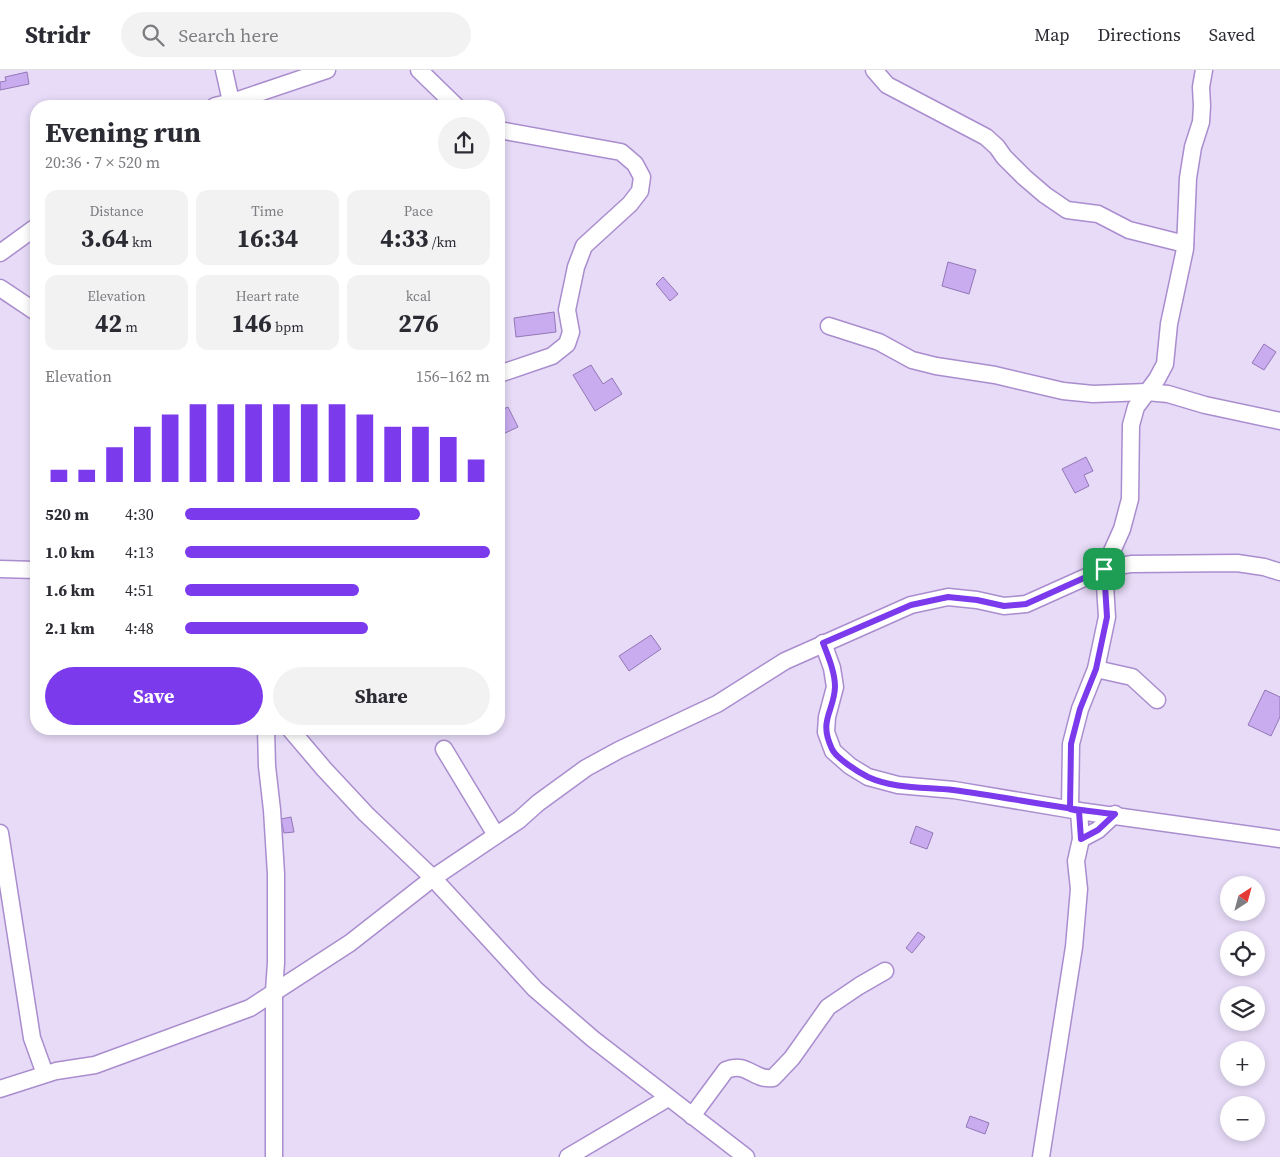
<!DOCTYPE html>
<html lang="en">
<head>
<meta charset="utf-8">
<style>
  body { margin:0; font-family:"Source Serif 4",serif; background:#f2f2f3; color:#2b2b33; height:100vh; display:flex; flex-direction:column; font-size:19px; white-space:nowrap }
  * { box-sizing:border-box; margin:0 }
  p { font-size:16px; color:#7c7c81 }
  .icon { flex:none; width:28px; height:28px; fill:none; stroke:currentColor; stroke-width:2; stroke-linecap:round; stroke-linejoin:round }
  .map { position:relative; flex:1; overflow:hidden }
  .side { position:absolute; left:30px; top:30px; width:475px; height:635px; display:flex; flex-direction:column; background:#fff; border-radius:20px; box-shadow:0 2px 8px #0003 }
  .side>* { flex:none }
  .needle { width:32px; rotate:36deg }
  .controls { position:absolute; left:1220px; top:806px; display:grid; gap:10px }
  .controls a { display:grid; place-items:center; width:45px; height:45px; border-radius:50%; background:#fff; box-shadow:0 2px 8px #0003; font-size:25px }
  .pin { position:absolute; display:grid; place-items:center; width:42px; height:42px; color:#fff; margin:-21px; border-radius:10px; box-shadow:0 2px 8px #0006 }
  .round { display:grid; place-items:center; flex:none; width:52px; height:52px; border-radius:26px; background:#f2f2f3 }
  .head { display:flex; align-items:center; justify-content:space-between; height:85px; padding:0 15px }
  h1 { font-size:28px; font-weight:700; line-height:38px }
  .stats { display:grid; grid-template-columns:repeat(3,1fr); gap:8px; height:85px; padding:5px 15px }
  .stats div { display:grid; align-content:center; border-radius:12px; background:#f2f2f3; text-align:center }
  .stats b { font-size:25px; font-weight:700 }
  .stats small { font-size:14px; font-weight:400 }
  .stats p { font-size:14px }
  .chart { height:140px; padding:10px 15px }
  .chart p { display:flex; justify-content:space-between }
  .chart svg { width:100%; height:90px; margin-top:5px; stroke:#7c3aed; stroke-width:6 }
  .action { display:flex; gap:10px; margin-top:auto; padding:10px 15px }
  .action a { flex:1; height:58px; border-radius:30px; background:#7c3aed; color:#fff; font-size:20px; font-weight:700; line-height:58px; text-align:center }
  .action a+a { background:#f2f2f3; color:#2b2b33 }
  ul { padding:0 15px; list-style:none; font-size:16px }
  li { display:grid; grid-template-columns:80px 60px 1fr; align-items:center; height:38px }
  li i { height:12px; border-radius:6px; background:#7c3aed }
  header { display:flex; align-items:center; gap:30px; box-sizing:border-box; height:70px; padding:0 25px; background:#fff; border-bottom:1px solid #e1e1e2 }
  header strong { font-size:24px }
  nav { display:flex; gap:28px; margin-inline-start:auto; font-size:18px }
  .search { width:350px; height:45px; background:#f2f2f3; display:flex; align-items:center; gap:12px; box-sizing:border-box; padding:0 18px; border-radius:28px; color:#7c7c81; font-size:19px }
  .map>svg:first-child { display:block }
  .building { fill:#c9acef; stroke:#9377b6 }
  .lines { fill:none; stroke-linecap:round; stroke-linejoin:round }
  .minor-casing { stroke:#aa8dce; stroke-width:19 }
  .minor { stroke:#fff; stroke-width:16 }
  .route-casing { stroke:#fff; stroke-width:10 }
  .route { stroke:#7c3aed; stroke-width:6 }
</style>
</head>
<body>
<header>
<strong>Stridr</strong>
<div class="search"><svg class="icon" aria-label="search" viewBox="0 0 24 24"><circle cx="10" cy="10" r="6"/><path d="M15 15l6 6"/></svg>Search here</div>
<nav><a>Map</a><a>Directions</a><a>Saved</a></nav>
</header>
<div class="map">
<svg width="1280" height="1087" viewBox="0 0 1280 1087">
  <rect width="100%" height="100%" fill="#e7dbf7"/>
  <!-- building -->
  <g class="building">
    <polygon points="27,2 29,14 0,20 0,12 6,11 5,7"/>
    <polygon points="948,192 976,200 969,224 942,216"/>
    <polygon points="663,207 678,224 670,231 656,214"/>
    <polygon points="554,242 556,262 516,267 514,248"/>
    <polygon points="1264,274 1276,282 1264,300 1252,293"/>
    <polygon points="591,295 603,314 612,308 622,324 595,341 573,305"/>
    <polygon points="508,337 518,357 499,366 499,341"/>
    <polygon points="1086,387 1093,401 1084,405 1089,416 1075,423 1062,399"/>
    <polygon points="651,565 661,579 629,601 619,586"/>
    <polygon points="1265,620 1280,627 1280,647 1271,666 1248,655"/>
    <polygon points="291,747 294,762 284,763 281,749"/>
    <polygon points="916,756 933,763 927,779 910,773"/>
    <polygon points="918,862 925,867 912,883 906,878"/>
    <polygon points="970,1046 989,1053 985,1064 966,1057"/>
  </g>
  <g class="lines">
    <!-- minor casing -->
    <g class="minor-casing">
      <g id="minor">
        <polyline points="224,0 232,36"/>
        <polyline points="419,0 456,36"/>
        <polyline points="874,0 887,15 986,67 997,77 1004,87 1024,107 1045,125 1067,140 1098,144 1129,160 1185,174"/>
        <polyline points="215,36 232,32 327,0"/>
        <polyline points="499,60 621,82 635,94 642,107 640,121 630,134 584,176 576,197 567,240 571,262 567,274 552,286 499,304"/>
        <polyline points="0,183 36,157"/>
        <polyline points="0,218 36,242"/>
        <polyline points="829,256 879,272 912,290 936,296 995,305 1063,321 1093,324 1147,322 1168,324 1205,335 1280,351"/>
        <polyline points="0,499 36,500"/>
        <polyline points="823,573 832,598 835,617 827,647 826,662 833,681 850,696 868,707 898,715 954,720 1079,741 1280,769"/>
        <polyline points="1096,599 1132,607 1157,630"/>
        <polyline points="266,659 267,696 272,740 276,804 276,893 274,921 274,1087"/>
        <polyline points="290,659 324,699 366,744 433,808 535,919 593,969 746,1087"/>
        <polyline points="444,679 496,765"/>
        <polyline points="1070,739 1071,674 1080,639 1096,599 1107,547 1104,499 1122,459 1130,429 1131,355 1136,337 1157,309 1165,294 1169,254 1185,179 1188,108 1193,77 1201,52 1202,36 1201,17 1204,0"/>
        <polyline points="0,763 32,968 45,1004"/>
        <polyline points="1081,769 1098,760 1115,744"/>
        <polyline points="0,1019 56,1001 95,995 250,938 350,873 433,808 519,750 538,733 586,698 619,680 717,634 785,591 911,535 948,527 977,530 1004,536 1026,534 1104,499 1131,494 1237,493 1264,497 1280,502"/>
        <path d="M692,1046L726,1000C747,991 754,1011 773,1008L792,988L828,937L859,916L885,901"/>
        <polyline points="568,1087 668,1028"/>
        <polyline points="1041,1087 1074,877 1079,819 1076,791 1081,769 1079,741"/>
      </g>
    </g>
    <!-- minor -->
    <use href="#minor" class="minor"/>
  </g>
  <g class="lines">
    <!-- route casing -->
    <g class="route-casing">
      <path id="route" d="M1104,499L1107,547L1096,599L1080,639L1071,674L1070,739L1079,741L1081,769L1098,760L1115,744C1061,739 1007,727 953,720C925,717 894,719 868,707C858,702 836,688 832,679C818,650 834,642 835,617C835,602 828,586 823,573L911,535L948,527L977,530L1004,536L1026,534L1104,499"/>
    </g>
    <!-- route -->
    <use href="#route" class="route"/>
  </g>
</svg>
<div class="controls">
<a><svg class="needle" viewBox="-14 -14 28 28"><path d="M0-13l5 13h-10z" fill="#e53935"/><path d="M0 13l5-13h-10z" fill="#7c7c81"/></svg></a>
<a><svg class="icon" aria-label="locate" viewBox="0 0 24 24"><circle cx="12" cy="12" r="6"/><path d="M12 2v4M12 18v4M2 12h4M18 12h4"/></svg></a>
<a><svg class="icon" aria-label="layers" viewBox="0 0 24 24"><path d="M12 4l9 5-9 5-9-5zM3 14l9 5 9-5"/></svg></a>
<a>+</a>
<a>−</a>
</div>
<div class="pin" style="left:1104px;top:499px;background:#1e9e55"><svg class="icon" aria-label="arrive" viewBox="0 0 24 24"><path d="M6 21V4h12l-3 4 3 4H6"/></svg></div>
<section class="side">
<div class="head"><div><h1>Evening run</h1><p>20:36 · 7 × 520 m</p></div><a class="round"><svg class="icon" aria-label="share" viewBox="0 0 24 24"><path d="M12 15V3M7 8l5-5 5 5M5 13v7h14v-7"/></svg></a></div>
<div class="stats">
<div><p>Distance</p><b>3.64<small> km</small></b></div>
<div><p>Time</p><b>16:34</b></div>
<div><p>Pace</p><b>4:33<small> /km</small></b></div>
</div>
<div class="stats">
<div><p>Elevation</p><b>42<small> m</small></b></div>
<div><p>Heart rate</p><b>146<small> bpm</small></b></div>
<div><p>kcal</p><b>276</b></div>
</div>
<div class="chart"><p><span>Elevation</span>156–162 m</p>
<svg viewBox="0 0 160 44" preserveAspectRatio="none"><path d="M5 44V38M15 44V38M25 44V27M35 44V17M45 44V11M55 44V6M65 44V6M75 44V6M85 44V6M95 44V6M105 44V6M115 44V11M125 44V17M135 44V17M145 44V22M155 44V33"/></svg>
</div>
<ul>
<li><b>520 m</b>4:30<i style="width:77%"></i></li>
<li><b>1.0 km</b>4:13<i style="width:100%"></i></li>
<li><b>1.6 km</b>4:51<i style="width:57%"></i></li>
<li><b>2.1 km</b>4:48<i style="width:60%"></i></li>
</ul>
<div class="action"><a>Save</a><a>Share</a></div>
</section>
</div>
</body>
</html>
